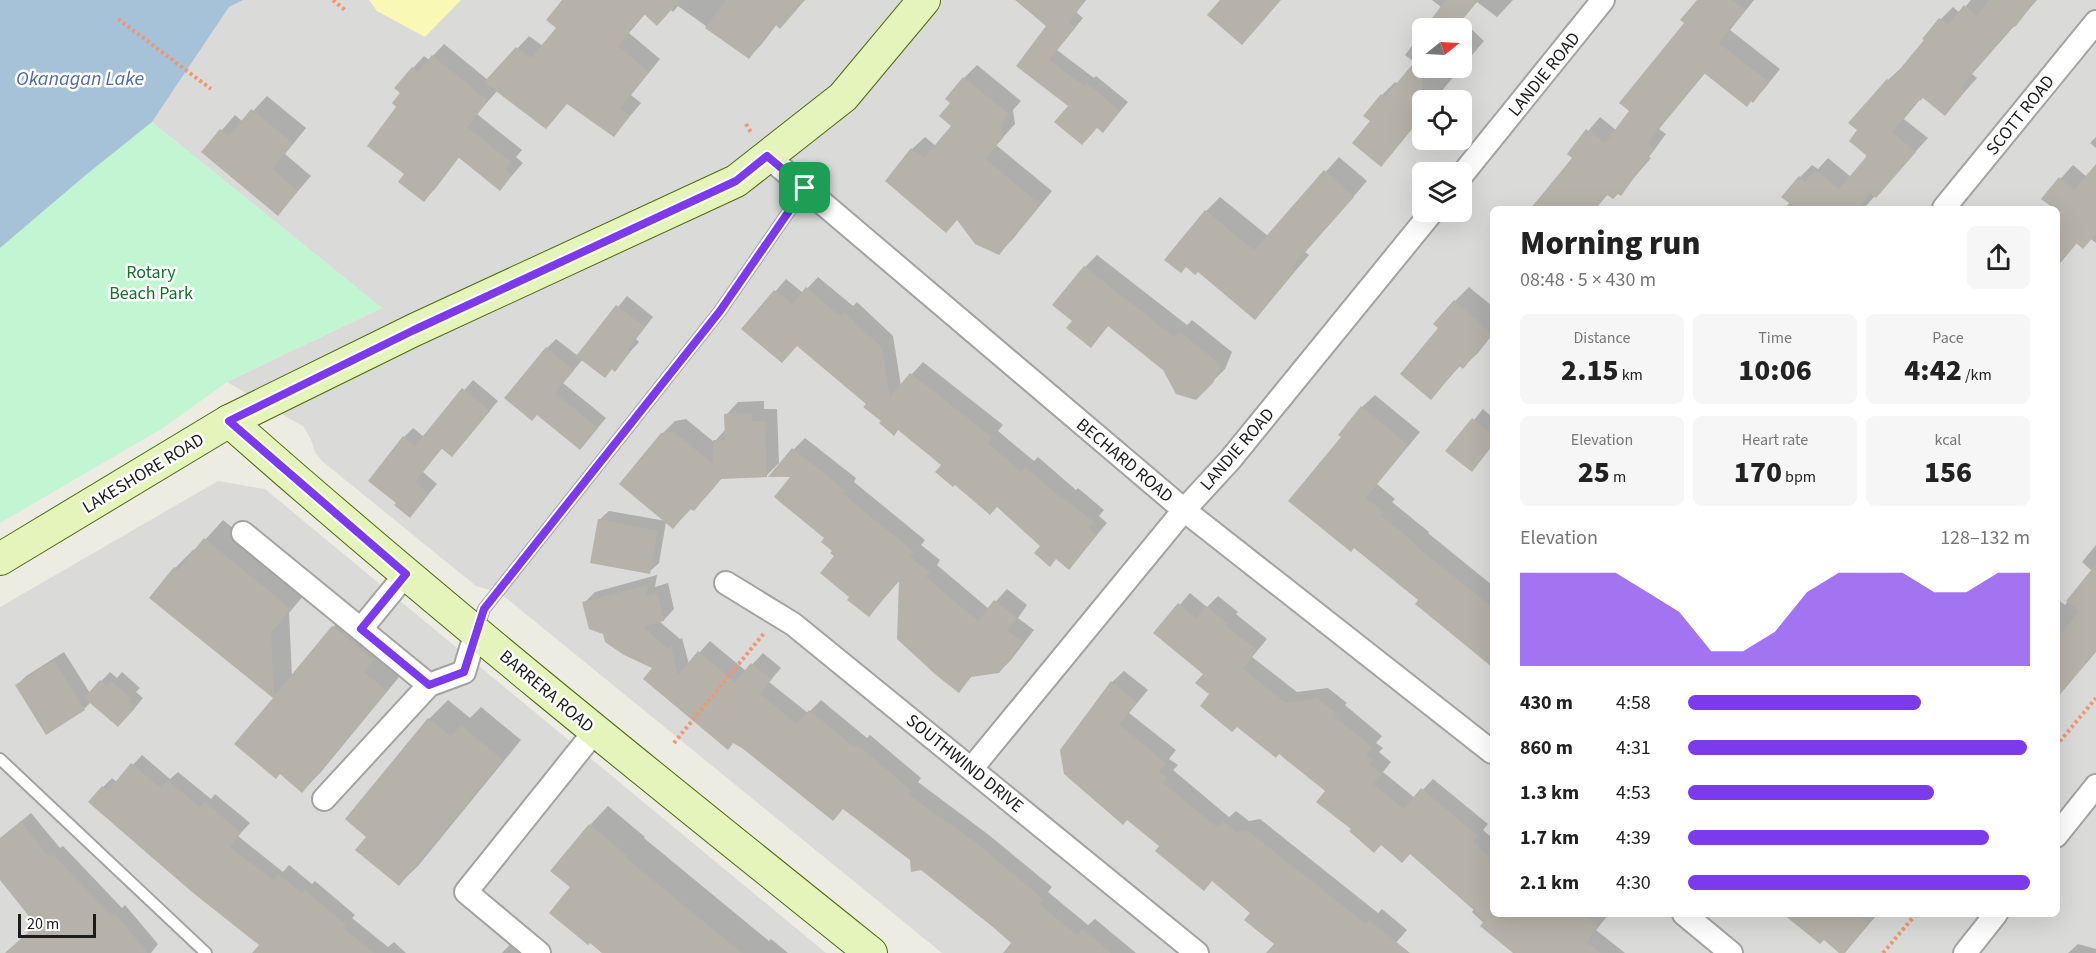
<!DOCTYPE html>
<html lang="en">
<head>
<meta charset="utf-8">
<style>
  body { margin:0; font-family:"Source Sans 3",sans-serif; background:#f6f6f6; color:#222; height:100vh; display:flex; flex-direction:column; font-size:22px; white-space:nowrap }
  * { box-sizing:border-box; margin:0 }
  p { font-size:20px; color:#767676 }
  .icon { flex:none; width:33px; height:33px; fill:none; stroke:currentColor; stroke-width:2; stroke-linecap:round; stroke-linejoin:round }
  .map { position:relative; flex:1; overflow:hidden }
  .drawer { position:absolute; left:1490px; top:206px; width:570px; height:711px; display:flex; flex-direction:column; background:#fff; border-radius:9px; box-shadow:0 6px 24px #0002 }
  .drawer>* { flex:none }
  .needle { width:39px; rotate:72deg }
  .controls { position:absolute; left:1412px; top:18px; display:grid; gap:12px }
  .controls a { display:grid; place-items:center; width:60px; height:60px; border-radius:9px; background:#fff; box-shadow:0 6px 24px #0002; font-size:30px }
  .scale { position:absolute; left:18px; bottom:15px; width:78px; box-sizing:border-box; padding-left:6px; border:3px solid #1c1c1c; border-top:0; font-size:16px; line-height:21px; white-space:nowrap; color:#1c1c1c; -webkit-text-stroke:4px #fff; paint-order:stroke }
  .pin { position:absolute; display:grid; place-items:center; width:51px; height:51px; color:#fff; margin:-26px; border-radius:12px; box-shadow:0 3px 9px #0006 }
  .round { display:grid; place-items:center; flex:none; width:63px; height:63px; border-radius:9px; background:#f6f6f6 }
  .headline { display:flex; align-items:center; justify-content:space-between; height:102px; padding:0 30px }
  h1 { font-size:33px; font-weight:800; line-height:45px }
  .figures { display:grid; grid-template-columns:repeat(3,1fr); gap:9px; height:102px; padding:6px 30px }
  .figures div { display:grid; align-content:center; border-radius:9px; background:#f6f6f6; text-align:center }
  .figures b { font-size:30px; font-weight:800 }
  .figures small { font-size:16px; font-weight:400 }
  .figures p { font-size:16px }
  .chart { height:168px; padding:12px 30px }
  .chart p { display:flex; justify-content:space-between }
  .chart svg { width:100%; height:108px; margin-top:6px; fill:#7c3aed; opacity:.7 }
  ul { padding:0 30px; list-style:none; font-size:20px }
  li { display:grid; grid-template-columns:96px 72px 1fr; align-items:center; height:45px }
  li i { height:15px; border-radius:8px; background:#7c3aed }
  .map>svg:first-child { display:block }
  .residential { fill:#dadad9; fill-rule:evenodd }
  .sand { fill:#f9f9b5 }
  .park { fill:#c2f5d1 }
  .water { fill:#a6c2d8 }
  .shadow { fill:#0003 }
  .building { fill:#b6b2a9 }
  .lines { fill:none; stroke-linecap:round; stroke-linejoin:round }
  .lane-casing { stroke:#a3a3a3; stroke-width:14 }
  .street-casing { stroke:#a3a3a3; stroke-width:26 }
  .secondary-casing { stroke:#4d6a0d; stroke-width:34 }
  .path { stroke:#ee9873; stroke-width:4; stroke-dasharray:3 3; stroke-linecap:butt }
  .lane { stroke:#fff; stroke-width:10 }
  .street { stroke:#fff; stroke-width:22 }
  .secondary { stroke:#e5f4ba; stroke-width:32 }
  .route-casing { stroke:#fff; stroke-width:12 }
  .route { stroke:#7c3aed; stroke-width:8 }
  .labels { text-anchor:middle; stroke-width:5; stroke-linejoin:round; paint-order:stroke }
  .street-label { font-size:18px; fill:#1c1c1c; stroke:#fff }
  .park-label { font-size:18px; fill:#14712e; stroke:#fff }
  .water-label { font-size:20px; font-style:italic; fill:#516aa4; stroke:#fff }
</style>
</head>
<body>
<div class="map">
<svg width="2096" height="953" viewBox="0 0 2096 953">
  <rect width="100%" height="100%" fill="#edece3"/>
  <!-- residential -->
  <g class="residential">
    <path d="M243,0H2096V953H942L500,593L476,586L322,461L315,452L312,442L304,427L227,382L382,308L152,122L229,7ZM1422,28H1461V68H1422ZM1422,100H1461V140H1422ZM1422,172H1461V212H1422ZM1492,208H2056V914H1492Z"/>
    <polygon points="218,481 265,489 826,953 0,953 0,607"/>
  </g>
  <!-- sand -->
  <polygon class="sand" points="369,0 461,0 425,37 377,11"/>
  <!-- park -->
  <polygon class="park" points="152,122 382,308 227,382 163,428 0,523 0,248 87,174"/>
  <!-- water -->
  <polygon class="water" points="0,0 243,0 229,7 152,122 87,174 0,248"/>
  <!-- shadow -->
  <g class="shadow">
    <polygon points="564,0 805,0 777,24 761,45 749,57 678,6 673,12 671,10 646,13 629,33 660,59 631,95 641,103 614,135 568,103 498,90 477,114 522,150 516,157 523,163 500,189 460,156 435,189 424,200 406,173 402,93 413,68 424,56 429,60 444,44 488,80 529,36 543,46 558,27"/>
    <polygon points="1020,0 1086,0 1076,12 1083,18 1057,50 1094,78 1096,76 1128,102 1111,122 1070,106 1018,66 1048,25"/>
    <polygon points="1432,0 1513,0 1497,17 1477,2 1462,20 1484,41 1434,100 1422,100 1422,116 1372,121 1365,116 1382,95 1395,82 1398,84 1416,63 1405,55 1422,33 1422,68 1461,68 1461,28 1426,28 1442,8"/>
    <polygon points="1699,0 1754,0 1730,30 1780,69 1765,88 1753,101 1706,72 1659,129 1666,134 1649,157 1651,158 1620,194 1618,192 1608,194 1596,208 1531,208 1574,158 1569,154 1600,117 1616,130 1631,111 1686,23"/>
    <polygon points="1971,0 2037,0 1972,74 1977,78 1945,114 1923,96 1904,119 1928,138 1864,208 1785,208 1790,202 1800,177 1812,165 1818,169 1828,158 1851,177 1867,158 1888,80 1901,68 1902,69 1941,19 1953,7 1960,13"/>
    <polygon points="977,65 1021,101 1013,110 1015,124 996,145 1052,191 1012,240 999,253 912,149 925,137 936,146 954,126 952,103 964,78"/>
    <polygon points="267,96 306,128 285,154 311,176 278,214 203,152 235,115 243,122"/>
    <polygon points="2096,137 2096,148 2090,143"/>
    <polygon points="1339,157 1367,181 1305,252 1309,255 1255,318 1206,211 1220,197 1268,236"/>
    <polygon points="2073,165 2087,177 2096,167 2096,243 2091,239 2077,243 2056,268 2056,208 2043,198"/>
    <polygon points="1097,255 1187,325 1192,320 1232,352 1225,369 1195,399 1164,369 1109,325 1091,346 1074,321 1085,267"/>
    <polygon points="818,277 853,306 857,302 893,336 901,386 923,362 1003,425 998,431 1034,461 1038,457 1076,490 1078,488 1104,510 1099,516 1107,523 1069,568 997,505 899,429 883,421 868,404 798,344 743,329 786,279 803,293"/>
    <polygon points="1469,287 1492,306 1492,335 1478,353 1463,367 1461,365 1431,398 1440,328 1455,301"/>
    <polygon points="627,296 653,317 636,339 639,342 614,370 583,359 563,383 606,418 589,438 538,413 547,348 556,339 578,356"/>
    <polygon points="473,380 498,401 452,455 443,447 423,472 437,484 410,516 404,437 413,428 424,437"/>
    <polygon points="1375,395 1420,432 1377,484 1395,499 1392,502 1429,532 1428,533 1492,585 1492,664 1420,599 1355,546 1343,437 1362,407"/>
    <polygon points="764,401 764,409 777,409 779,463 766,476 722,478 706,497 693,509 692,508 673,527 666,522 659,563 649,572 599,520 609,511 666,521 662,434 675,421 686,419 714,442 726,429 726,415 738,402"/>
    <polygon points="1483,409 1492,417 1492,446 1472,470 1448,451"/>
    <polygon points="805,438 856,478 854,482 925,540 921,545 940,560 937,565 989,609 1007,589 1027,605 1018,618 1034,630 1011,660 999,672 972,676 958,691 901,579 869,615 851,597 834,551 793,475 793,450"/>
    <polygon points="223,520 308,590 289,613 292,677 333,627 352,608 404,671 321,772 302,791 275,698 151,598 175,568 194,549 195,551"/>
    <polygon points="2096,545 2096,652 2056,699 2056,598 2065,605 2092,571 2082,562"/>
    <polygon points="657,575 655,587 668,583 674,609 664,620 659,621 680,639 682,638 689,664 710,641 746,671 763,653 781,668 769,682 808,713 821,700 867,738 870,735 921,778 918,782 989,835 1052,887 1048,892 1088,925 1095,919 1136,953 1022,953 1013,943 912,860 655,668 604,633 584,603 595,592"/>
    <polygon points="1190,593 1207,607 1218,596 1238,612 1236,614 1267,639 1252,657 1297,692 1328,688 1347,703 1345,705 1382,736 1376,743 1383,748 1379,752 1391,762 1383,772 1415,798 1433,779 1488,824 1483,830 1492,838 1492,914 1609,914 1596,930 1625,953 1515,953 1472,912 1475,908 1410,852 1382,843 1353,829 1327,791 1211,694 1205,674 1155,633"/>
    <polygon points="64,652 90,693 110,672 117,678 122,672 140,688 136,692 143,698 128,716 91,702 84,709 46,732 17,685 26,676"/>
    <polygon points="1124,671 1148,690 1129,713 1176,750 1169,759 1178,765 1173,770 1229,817 1236,811 1249,821 1260,819 1378,913 1382,909 1407,930 1394,945 1404,953 1285,953 1252,913 1213,879 1161,846 1128,818 1112,682"/>
    <polygon points="448,700 470,718 481,707 521,740 418,866 399,884 368,836 347,819 429,719"/>
    <polygon points="142,755 170,779 178,772 211,799 215,794 250,823 238,836 283,872 289,865 312,884 315,881 355,915 352,918 388,947 394,942 406,953 259,953 261,944 103,787 112,778 117,782"/>
    <polygon points="608,806 645,837 644,838 769,941 771,939 788,953 604,953 572,887 590,825"/>
    <polygon points="31,813 60,848 63,846 122,908 125,905 158,944 151,953 6,953 38,924 0,878 0,839"/>
    <polygon points="1785,914 1878,914 1843,953 1824,938 1820,942"/>
    <polygon points="517,937 536,953 502,953"/>
    <polygon points="2078,944 2096,949 2096,953 2068,953"/>
  </g>
  <!-- building -->
  <g class="building">
    <polygon points="562,0 680,0 657,26 644,14 618,46 649,72 620,108 630,116 614,137 567,104 546,129 484,82 516,47 531,58 556,28 546,20"/>
    <polygon points="726,0 805,0 780,29 775,24 749,59 705,28"/>
    <polygon points="1015,0 1086,0 1069,22 1075,28 1049,60 1084,86 1087,83 1120,111 1103,133 1097,128 1082,145 1054,122 1068,106 1016,66 1046,26"/>
    <polygon points="1220,0 1281,0 1242,45 1207,15"/>
    <polygon points="1446,0 1478,0 1455,28 1424,28"/>
    <polygon points="1697,0 1732,0 1745,10 1719,43 1769,82 1753,103 1751,101 1747,107 1704,73 1648,142 1655,148 1621,196 1618,194 1613,199 1607,195 1596,208 1531,208 1572,158 1567,154 1586,129 1605,143 1629,111 1619,103 1684,23 1680,20"/>
    <polygon points="1989,0 2036,0 2015,27 2013,25 1961,87 1965,91 1945,116 1923,98 1920,101 1919,100 1892,132 1916,152 1876,198 1870,194 1860,206 1862,208 1796,208 1781,197 1799,176 1805,182 1815,170 1839,189 1866,157 1866,155 1849,141 1857,130 1848,123 1887,79 1890,81 1924,40 1922,39 1939,18 1948,25 1964,5 1977,16"/>
    <polygon points="1422,53 1422,117 1381,167 1352,143 1370,121 1363,116 1381,94 1385,97"/>
    <polygon points="432,55 488,101 467,127 511,162 506,170 512,175 500,191 458,157 424,202 398,182 404,174 367,146 396,107 392,103 400,93 394,88 412,67 418,72"/>
    <polygon points="963,77 1009,114 1001,124 1003,138 985,159 1040,204 999,255 975,244 957,220 946,233 885,181 911,148 924,158 951,126 939,116 950,103 945,99"/>
    <polygon points="251,109 293,143 272,169 298,191 278,216 201,152 220,129 229,136"/>
    <polygon points="2096,164 2096,234 2083,249 2076,243 2056,267 2056,208 2053,208 2041,199 2059,177 2074,190"/>
    <polygon points="1324,170 1354,197 1292,267 1296,270 1255,320 1198,272 1195,275 1186,267 1181,273 1164,260 1205,210 1254,250"/>
    <polygon points="1084,266 1174,337 1179,331 1221,365 1213,383 1196,400 1176,394 1163,370 1108,326 1091,348 1066,328 1072,321 1052,305"/>
    <polygon points="806,287 841,317 844,312 882,348 890,397 910,373 992,437 988,443 1021,472 1025,467 1064,500 1065,499 1094,522 1088,528 1097,535 1069,570 1056,559 1050,567 1034,553 1040,546 997,507 990,515 955,485 953,487 935,472 941,465 898,430 894,436 879,423 881,421 863,407 866,404 797,346 782,363 741,329 774,290 792,304"/>
    <polygon points="1454,300 1492,334 1463,369 1459,366 1431,400 1400,374 1438,328 1433,324"/>
    <polygon points="616,305 645,327 627,350 630,352 615,372 612,369 605,378 576,356"/>
    <polygon points="546,347 574,370 555,393 598,428 580,450 537,415 532,421 504,398"/>
    <polygon points="462,388 490,411 452,457 441,448 415,482 429,494 410,518 394,505 396,503 368,481 403,436 415,446"/>
    <polygon points="1361,406 1408,445 1366,498 1384,512 1381,515 1417,545 1416,546 1492,607 1492,667 1415,604 1418,600 1354,548 1351,552 1288,501 1341,437 1338,435"/>
    <polygon points="752,413 752,421 765,421 767,477 720,479 694,511 690,509 673,529 619,484 661,433 673,431 713,464 713,440 725,440 724,414"/>
    <polygon points="1472,418 1492,434 1492,446 1472,472 1445,451"/>
    <polygon points="792,448 846,491 843,494 914,552 910,557 930,572 926,577 978,621 994,600 1017,618 1007,630 1023,642 999,673 971,677 959,693 936,675 897,639 899,580 869,617 847,600 849,597 820,573 834,556 830,553 832,551 821,542 824,538 774,497 790,477 768,477"/>
    <polygon points="598,519 658,531 650,574 590,563"/>
    <polygon points="204,538 291,609 271,633 274,696 332,626 374,660 364,672 387,691 302,793 280,774 276,779 234,744 273,698 149,598 174,567 178,570"/>
    <polygon points="2096,564 2096,651 2056,699 2056,640 2079,611 2066,601"/>
    <polygon points="648,585 646,596 657,593 664,621 643,627 668,649 671,646 678,675 698,651 735,682 751,663 772,679 760,694 797,724 809,710 855,748 858,745 911,790 908,794 979,845 1043,899 1039,904 1077,935 1083,929 1111,953 1003,953 1011,943 993,927 921,870 911,872 910,860 843,809 833,821 742,748 733,743 728,750 643,679 652,668 624,655 605,642 603,634 589,629 582,602"/>
    <polygon points="1178,603 1196,618 1206,606 1228,624 1226,626 1257,650 1243,669 1286,703 1317,698 1337,714 1335,717 1372,747 1366,755 1373,759 1369,764 1382,774 1373,784 1404,809 1421,788 1478,836 1473,842 1492,858 1492,914 1584,914 1599,926 1587,942 1601,953 1513,953 1480,926 1485,920 1410,854 1402,863 1381,845 1374,853 1349,831 1351,829 1316,802 1325,791 1279,754 1276,758 1237,727 1232,732 1200,706 1209,694 1195,683 1203,674 1153,633"/>
    <polygon points="54,660 85,710 46,735 15,685"/>
    <polygon points="100,680 107,686 111,681 131,698 128,702 135,708 118,727 84,698"/>
    <polygon points="1111,681 1137,702 1119,725 1166,763 1159,771 1167,777 1163,783 1218,828 1223,821 1236,832 1247,830 1366,924 1369,920 1410,953 1266,953 1274,944 1244,920 1250,913 1212,881 1204,891 1155,851 1159,846 1127,820 1123,825 1064,774 1060,750"/>
    <polygon points="428,718 451,736 461,725 503,760 399,886 355,850 366,837 345,819"/>
    <polygon points="131,763 161,788 167,780 200,807 205,802 241,833 230,847 273,880 278,874 302,893 305,890 346,925 343,928 374,953 252,953 259,945 192,892 88,802 102,786 108,791"/>
    <polygon points="21,821 49,857 53,854 111,916 115,913 148,953 5,953 36,925 0,880 0,838"/>
    <polygon points="589,824 628,856 626,858 742,953 602,953 590,943 588,945 549,913 570,887 550,871"/>
    <polygon points="1783,914 1857,914 1869,924 1845,953 1839,953 1824,940 1820,944"/>
  </g>
  <g class="lines">
    <!-- lane casing -->
    <g class="lane-casing">
      <g id="lane">
        <polyline points="477,629 484,609 720,311 805,188"/>
        <polyline points="0,759 206,953"/>
      </g>
    </g>
    <!-- street casing -->
    <g class="street-casing">
      <g id="street">
        <polyline points="767,156 1184,510 1492,752"/>
        <polyline points="1461,176 1603,0"/>
        <polyline points="1944,208 2096,22"/>
        <polyline points="243,533 429,685"/>
        <polyline points="726,583 793,624 1197,953"/>
        <polyline points="361,629 406,574"/>
        <polyline points="972,768 1184,510 1230,460 1432,212"/>
        <polyline points="324,799 429,685 464,672 476,632"/>
        <polyline points="2056,836 2096,786"/>
        <polyline points="1684,914 1731,953"/>
        <polyline points="539,953 466,892 595,731"/>
        <polyline points="1965,953 1996,914"/>
      </g>
    </g>
    <!-- secondary casing -->
    <g class="secondary-casing">
      <g id="secondary">
        <path d="M229,421C437,605 654,779 871,953"/>
        <polyline points="0,559 229,421 414,330 736,181 843,97 924,0"/>
      </g>
    </g>
    <!-- path -->
    <g class="path">
      <polyline points="333,0 346,11"/>
      <polyline points="118,19 211,89"/>
      <polyline points="746,124 752,134"/>
      <polyline points="674,743 765,632"/>
      <polyline points="2056,746 2096,698"/>
      <polyline points="1883,953 1916,914"/>
    </g>
    <!-- lane -->
    <use href="#lane" class="lane"/>
    <!-- street -->
    <use href="#street" class="street"/>
    <!-- secondary -->
    <use href="#secondary" class="secondary"/>
  </g>
  <g class="lines">
    <!-- route casing -->
    <g class="route-casing">
      <polygon id="route" points="767,156 805,188 720,311 484,609 464,672 429,685 361,629 406,574 229,421 414,330 736,181"/>
    </g>
    <!-- route -->
    <use href="#route" class="route"/>
  </g>
  <g class="labels">
    <!-- street labels -->
    <g class="street-label">
      <text transform="translate(1544 74) rotate(-51)" y="6">LANDIE ROAD</text>
      <text transform="translate(2020 115) rotate(-51)" y="6">SCOTT ROAD</text>
      <text transform="translate(1237 449) rotate(-49)" y="6">LANDIE ROAD</text>
      <text transform="translate(1125 460) rotate(40)" y="6">BECHARD ROAD</text>
      <text transform="translate(143 473) rotate(-31)" y="6">LAKESHORE ROAD</text>
      <text transform="translate(547 691) rotate(40)" y="6">BARRERA ROAD</text>
      <text transform="translate(965 763) rotate(39)" y="6">SOUTHWIND DRIVE</text>
    </g>
    <!-- park labels -->
    <g class="park-label">
      <text x="151" y="278">Rotary<tspan x="151" dy="21">Beach Park</tspan></text>
    </g>
    <!-- water labels -->
    <g class="water-label">
      <text x="80" y="85">Okanagan Lake</text>
    </g>
  </g>
</svg>
<div class="controls">
<a><svg class="needle" viewBox="-14 -14 28 28"><path d="M0-13l5 13h-10z" fill="#e53935"/><path d="M0 13l5-13h-10z" fill="#767676"/></svg></a>
<a><svg class="icon" aria-label="locate" viewBox="0 0 24 24"><circle cx="12" cy="12" r="6"/><path d="M12 2v4M12 18v4M2 12h4M18 12h4"/></svg></a>
<a><svg class="icon" aria-label="layers" viewBox="0 0 24 24"><path d="M12 4l9 5-9 5-9-5zM3 14l9 5 9-5"/></svg></a>
</div>
<div class="scale">20 m</div>
<div class="pin" style="left:805px;top:188px;background:#1e9e55"><svg class="icon" aria-label="arrive" viewBox="0 0 24 24"><path d="M6 21V4h12l-3 4 3 4H6"/></svg></div>
<section class="drawer">
<div class="headline"><div><h1>Morning run</h1><p>08:48 · 5 × 430 m</p></div><a class="round"><svg class="icon" aria-label="share" viewBox="0 0 24 24"><path d="M12 15V3M7 8l5-5 5 5M5 13v7h14v-7"/></svg></a></div>
<div class="figures">
<div><p>Distance</p><b>2.15<small> km</small></b></div>
<div><p>Time</p><b>10:06</b></div>
<div><p>Pace</p><b>4:42<small> /km</small></b></div>
</div>
<div class="figures">
<div><p>Elevation</p><b>25<small> m</small></b></div>
<div><p>Heart rate</p><b>170<small> bpm</small></b></div>
<div><p>kcal</p><b>156</b></div>
</div>
<div class="chart"><p><span>Elevation</span>128–132 m</p>
<svg viewBox="0 0 160 44" preserveAspectRatio="none"><path d="M0 44V6L10 6L20 6L30 6L40 14L50 22L60 38L70 38L80 30L90 14L100 6L110 6L120 6L130 14L140 14L150 6L160 6V44z"/></svg>
</div>
<ul>
<li><b>430 m</b>4:58<i style="width:68%"></i></li>
<li><b>860 m</b>4:31<i style="width:99%"></i></li>
<li><b>1.3 km</b>4:53<i style="width:72%"></i></li>
<li><b>1.7 km</b>4:39<i style="width:88%"></i></li>
<li><b>2.1 km</b>4:30<i style="width:100%"></i></li>
</ul>
</section>
</div>
</body>
</html>
